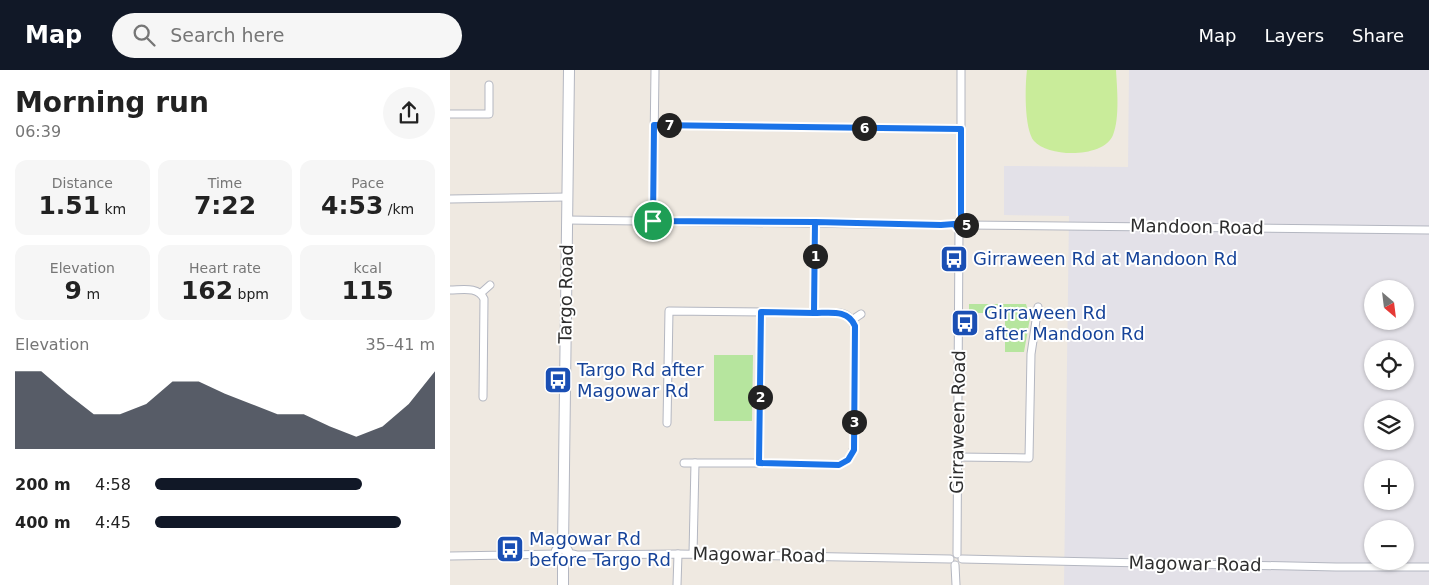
<!DOCTYPE html>
<html lang="en">
<head>
<meta charset="utf-8">
<style>
  body { margin:0; font-family:"DejaVu Sans",sans-serif; background:#f6f6f6; color:#222; height:100vh; display:flex; flex-direction:column; font-size:19px; white-space:nowrap }
  * { box-sizing:border-box; margin:0 }
  p { font-size:16px; color:#767676 }
  .icon { flex:none; width:28px; height:28px; fill:none; stroke:currentColor; stroke-width:2; stroke-linecap:round; stroke-linejoin:round }
  .map { position:relative; flex:1; overflow:hidden }
  .drawer { display:flex; flex-direction:column; background:#fff; width:450px }
  .drawer>* { flex:none }
  .needle { width:32px; rotate:152deg }
  .fabs { position:absolute; left:914px; top:210px; display:grid; gap:10px }
  .fabs a { display:grid; place-items:center; width:50px; height:50px; border-radius:50%; background:#fff; box-shadow:0 1px 4px #0004; font-size:25px }
  .pin { position:absolute; display:grid; place-items:center; width:42px; height:42px; color:#fff; margin:-21px; border:2px solid #fff; border-radius:50%; box-shadow:0 1px 5px #0007 }
  .km { position:absolute; width:25px; height:25px; margin:-12px; border-radius:50%; background:#222; color:#fff; font-size:14px; line-height:25px; text-align:center }
  .round { display:grid; place-items:center; flex:none; width:52px; height:52px; border-radius:26px; background:#f6f6f6 }
  .headline { display:flex; align-items:center; justify-content:space-between; height:85px; padding:0 15px }
  h1 { font-size:28px; font-weight:700; line-height:38px }
  .metrics { display:grid; grid-template-columns:repeat(3,1fr); gap:8px; height:85px; padding:5px 15px }
  .metrics div { display:grid; align-content:center; border-radius:12px; background:#f6f6f6; text-align:center }
  .metrics b { font-size:25px; font-weight:700 }
  .metrics small { font-size:14px; font-weight:400 }
  .metrics p { font-size:14px }
  .chart { height:140px; padding:10px 15px }
  .chart p { display:flex; justify-content:space-between }
  .chart svg { width:100%; height:90px; margin-top:5px; fill:#111827; opacity:.7 }
  ul { padding:0 15px; list-style:none; font-size:16px }
  li { display:grid; grid-template-columns:80px 60px 1fr; align-items:center; height:38px }
  li i { height:12px; border-radius:6px; background:#111827 }
  header { display:flex; align-items:center; gap:30px; box-sizing:border-box; height:70px; padding:0 25px; background:#111827; color:#fff }
  header strong { font-size:24px }
  nav { display:flex; gap:28px; margin-inline-start:auto; font-size:18px }
  .search { width:350px; height:45px; background:#f6f6f6; display:flex; align-items:center; gap:12px; box-sizing:border-box; padding:0 18px; border-radius:28px; color:#767676; font-size:19px }
  main { display:flex; flex:1; min-height:0 }
  .map>svg:first-child { display:block }
  .industrial { fill:#e3e1e8; fill-rule:evenodd }
  .green { fill:#b6e59e }
  .pitch { fill:#c9ec9a }
  .lines { fill:none; stroke-linecap:round; stroke-linejoin:round }
  .street-casing { stroke:#b4b7c1; stroke-width:9 }
  .secondary-casing { stroke:#b4b7c1; stroke-width:12 }
  .street { stroke:#fff; stroke-width:7 }
  .secondary { stroke:#fff; stroke-width:10 }
  .route-casing { stroke:#fff; stroke-width:10 }
  .route { stroke:#1a73e8; stroke-width:6 }
  .labels { text-anchor:middle; stroke-width:4; stroke-linejoin:round; paint-order:stroke }
  .street-label { font-size:18px; fill:#2e2e2e; stroke:#fff }
  .transit-label { font-size:18px; fill:#164399; stroke:#fff; text-anchor:start }
</style>
</head>
<body>
<header>
<strong>Map</strong>
<div class="search"><svg class="icon" aria-label="search" viewBox="0 0 24 24"><circle cx="10" cy="10" r="6"/><path d="M15 15l6 6"/></svg>Search here</div>
<nav><a>Map</a><a>Layers</a><a>Share</a></nav>
</header>
<main>
<section class="drawer">
<div class="headline"><div><h1>Morning run</h1><p>06:39</p></div><a class="round"><svg class="icon" aria-label="share" viewBox="0 0 24 24"><path d="M12 15V3M7 8l5-5 5 5M5 13v7h14v-7"/></svg></a></div>
<div class="metrics">
<div><p>Distance</p><b>1.51<small> km</small></b></div>
<div><p>Time</p><b>7:22</b></div>
<div><p>Pace</p><b>4:53<small> /km</small></b></div>
</div>
<div class="metrics">
<div><p>Elevation</p><b>9<small> m</small></b></div>
<div><p>Heart rate</p><b>162<small> bpm</small></b></div>
<div><p>kcal</p><b>115</b></div>
</div>
<div class="chart"><p><span>Elevation</span>35–41 m</p>
<svg viewBox="0 0 160 44" preserveAspectRatio="none"><path d="M0 44V6L10 6L20 17L30 27L40 27L50 22L60 11L70 11L80 17L90 22L100 27L110 27L120 33L130 38L140 33L150 22L160 6V44z"/></svg>
</div>
<ul>
<li><b>200 m</b>4:58<i style="width:74%"></i></li>
<li><b>400 m</b>4:45<i style="width:88%"></i></li>
</ul>
</section>
<div class="map">
<svg width="979" height="515" viewBox="0 0 979 515">
  <rect width="100%" height="100%" fill="#efe9e1"/>
  <!-- industrial -->
  <path class="industrial" d="M679,0H979V515H614L619,146L554,145V96L678,97ZM922,219H955V251H922ZM922,279H955V311H922ZM922,339H955V371H922ZM922,399H955V431H922ZM922,459H955V491H922Z"/>
  <!-- green -->
  <g class="green">
    <polygon points="519,234 576,234 580,248 574,282 555,282 555,243 519,243"/>
    <polygon points="264,285 303,285 302,351 264,351"/>
  </g>
  <!-- pitch -->
  <path class="pitch" d="M577,0H666C667,18 670,48 663,65C654,88 599,88 584,71C574,59 575,15 577,0Z"/>
  <g class="lines">
    <!-- street casing -->
    <g class="street-casing">
      <g id="street">
        <polyline points="0,44 39,44 39,15"/>
        <polyline points="204,55 511,59"/>
        <polyline points="0,129 117,127"/>
        <polyline points="511,148 511,0"/>
        <polyline points="117,150 491,155 505,154"/>
        <polyline points="203,151 205,0"/>
        <polyline points="516,155 979,160"/>
        <path d="M0,220C12,220 28,216 34,229L33,327"/>
        <polyline points="31,223 40,215"/>
        <polyline points="364,243 365,152"/>
        <polyline points="402,250 411,244"/>
        <path d="M217,353L219,241L390,243C399,245 404,251 405,259L404,376C402,388 396,394 384,395L309,393H234"/>
        <polyline points="507,387 579,388 581,284 588,237"/>
        <polyline points="309,393 311,243"/>
        <polyline points="118,483 127,485 228,484 500,489"/>
        <polyline points="243,484 245,393"/>
        <polyline points="507,484 509,160"/>
        <polyline points="0,486 107,484"/>
        <polyline points="512,489 886,497 979,497"/>
        <polyline points="505,495 506,515"/>
        <polyline points="227,515 228,484"/>
      </g>
    </g>
    <!-- secondary casing -->
    <g class="secondary-casing">
      <g id="secondary">
        <circle cx="112" cy="483" r="5.5"/>
        <polyline points="113,478 119,0"/>
        <polyline points="113,515 113,489"/>
      </g>
    </g>
    <!-- street -->
    <use href="#street" class="street"/>
    <!-- secondary -->
    <use href="#secondary" class="secondary"/>
  </g>
  <g class="lines">
    <!-- route casing -->
    <g class="route-casing">
      <path id="route" d="M203,151L365,152L364,243L311,242L309,393L389,395L398,390L404,380L405,256C398,239 380,243 364,243L365,152L491,155L504,154L507,158L513,159L515,157L516,153L511,148V59L204,55L203,151"/>
    </g>
    <!-- route -->
    <use href="#route" class="route"/>
  </g>
  <!-- icons -->
  <defs>
    <g id="bus-square" transform="scale(1.4375)"><rect x="-9" y="-9" width="18" height="18" rx="4" fill="#1a4fb4" stroke="#fff"/><path d="M-5-6H5V4H4V6H2V4H-2V6H-4V4H-5ZM-3.5-4V0h7V-4ZM-3.5 1.2v1.5H-2V1.2ZM2 1.2v1.5H3.5V1.2Z" fill="#fff"/></g>
  </defs>
  <g fill-rule="evenodd">
    <use href="#bus-square" x="504" y="189"/>
    <use href="#bus-square" x="515" y="253"/>
    <use href="#bus-square" x="108" y="310"/>
    <use href="#bus-square" x="60" y="479"/>
  </g>
  <g class="labels">
    <!-- street labels -->
    <g class="street-label">
      <text transform="translate(747 157) rotate(1)" y="6">Mandoon Road</text>
      <text transform="translate(116 224) rotate(-89)" y="6">Targo Road</text>
      <text transform="translate(508 352) rotate(-89)" y="6">Girraween Road</text>
      <text transform="translate(309 485) rotate(1)" y="6">Magowar Road</text>
      <text transform="translate(745 494) rotate(1)" y="6">Magowar Road</text>
    </g>
    <!-- transit labels -->
    <g class="transit-label">
      <text x="523" y="195">Girraween Rd at Mandoon Rd</text>
      <text x="534" y="249">Girraween Rd<tspan x="534" dy="21">after Mandoon Rd</tspan></text>
      <text x="127" y="306">Targo Rd after<tspan x="127" dy="21">Magowar Rd</tspan></text>
      <text x="79" y="475">Magowar Rd<tspan x="79" dy="21">before Targo Rd</tspan></text>
    </g>
  </g>
</svg>
<div class="fabs">
<a><svg class="needle" viewBox="-14 -14 28 28"><path d="M0-13l5 13h-10z" fill="#e53935"/><path d="M0 13l5-13h-10z" fill="#767676"/></svg></a>
<a><svg class="icon" aria-label="locate" viewBox="0 0 24 24"><circle cx="12" cy="12" r="6"/><path d="M12 2v4M12 18v4M2 12h4M18 12h4"/></svg></a>
<a><svg class="icon" aria-label="layers" viewBox="0 0 24 24"><path d="M12 4l9 5-9 5-9-5zM3 14l9 5 9-5"/></svg></a>
<a>+</a>
<a>−</a>
</div>
<div class="pin" style="left:203px;top:151px;background:#1e9e55"><svg class="icon" aria-label="arrive" viewBox="0 0 24 24"><path d="M6 21V4h12l-3 4 3 4H6"/></svg></div>
<b class="km" style="left:365px;top:186px">1</b>
<b class="km" style="left:310px;top:327px">2</b>
<b class="km" style="left:404px;top:352px">3</b>
<b class="km" style="left:516px;top:155px">5</b>
<b class="km" style="left:414px;top:58px">6</b>
<b class="km" style="left:219px;top:55px">7</b>
</div>
</main>
</body>
</html>
